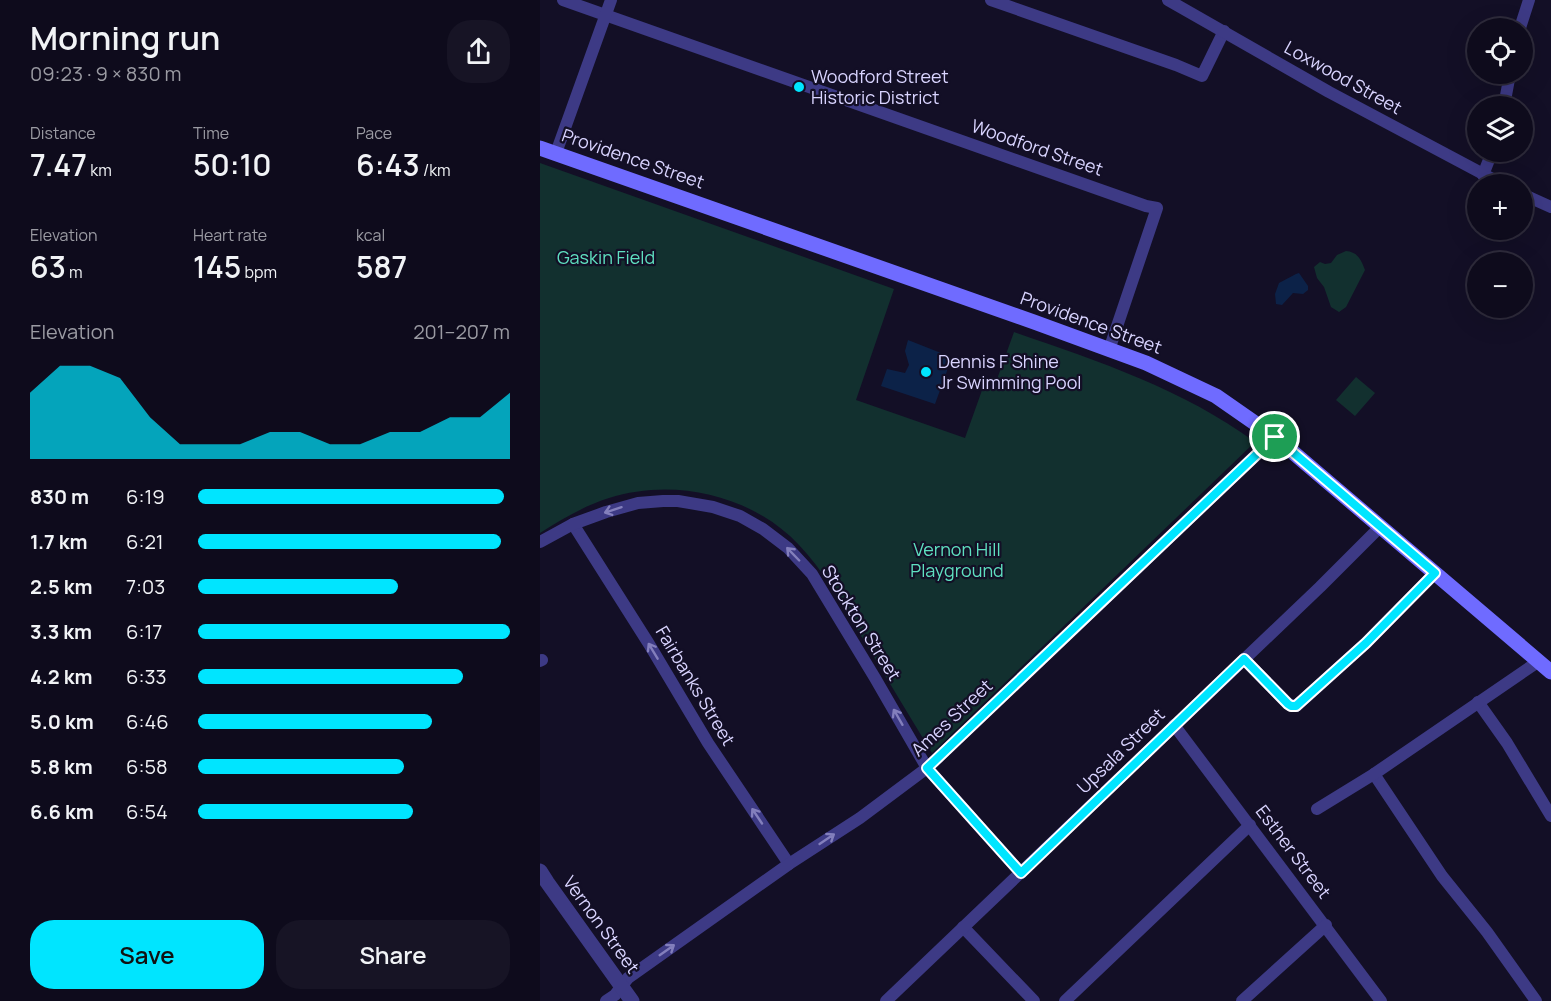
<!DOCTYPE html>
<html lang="en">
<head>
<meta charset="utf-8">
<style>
  body { margin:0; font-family:Manrope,sans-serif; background:#171425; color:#f1f3f6; height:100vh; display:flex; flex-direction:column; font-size:22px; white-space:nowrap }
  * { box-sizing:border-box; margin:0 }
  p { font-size:20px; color:#9b9ba3 }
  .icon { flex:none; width:33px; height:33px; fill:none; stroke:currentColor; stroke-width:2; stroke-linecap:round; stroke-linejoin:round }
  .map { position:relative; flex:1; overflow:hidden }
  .panel { display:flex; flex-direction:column; background:#0e0b1c; width:540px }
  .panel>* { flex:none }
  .buttons { position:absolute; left:927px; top:18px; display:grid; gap:12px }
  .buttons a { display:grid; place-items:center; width:66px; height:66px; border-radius:50%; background:#0e0b1c; box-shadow:0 6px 24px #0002,0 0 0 2px #2e2b3b; font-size:30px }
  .pin { position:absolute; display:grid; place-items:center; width:51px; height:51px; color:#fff; margin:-26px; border:3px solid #fff; border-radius:50%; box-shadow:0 2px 6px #0007 }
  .round { display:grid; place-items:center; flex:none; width:63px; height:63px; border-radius:24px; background:#171425 }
  .head { display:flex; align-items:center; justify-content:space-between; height:102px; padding:0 30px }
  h1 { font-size:33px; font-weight:600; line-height:45px }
  .figures { display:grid; grid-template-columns:repeat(3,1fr); gap:9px; height:102px; padding:6px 30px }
  .figures div { display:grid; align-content:center }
  .figures b { font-size:30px; font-weight:600 }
  .figures small { font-size:16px; font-weight:400 }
  .figures p { font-size:16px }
  .chart { height:168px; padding:12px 30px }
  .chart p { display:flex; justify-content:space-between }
  .chart svg { width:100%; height:108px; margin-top:6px; fill:#00e5ff; opacity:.7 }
  .action { display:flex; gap:12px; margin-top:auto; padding:12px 30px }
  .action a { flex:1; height:69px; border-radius:24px; background:#00e5ff; color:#111; font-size:24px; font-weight:600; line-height:69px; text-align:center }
  .action a+a { background:#171425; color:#f1f3f6 }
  ul { padding:0 30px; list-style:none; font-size:20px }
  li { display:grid; grid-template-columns:96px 72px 1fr; align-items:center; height:45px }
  li i { height:15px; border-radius:8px; background:#00e5ff }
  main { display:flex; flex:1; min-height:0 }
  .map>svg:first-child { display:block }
  .green { fill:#12302f }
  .water { fill:#0c2248 }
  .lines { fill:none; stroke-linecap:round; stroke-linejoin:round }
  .minor { stroke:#3d3a85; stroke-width:12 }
  .tertiary { stroke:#3d3a85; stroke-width:15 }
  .secondary { stroke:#6f6bff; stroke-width:15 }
  .oneway { stroke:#837fbc }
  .route-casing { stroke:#fff; stroke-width:12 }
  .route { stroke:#00e5ff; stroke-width:8 }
  .poi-dot { fill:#00e5ff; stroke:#130f26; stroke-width:2 }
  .labels { text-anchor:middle; stroke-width:4.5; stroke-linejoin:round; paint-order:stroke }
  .poi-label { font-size:18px; fill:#d9d4ff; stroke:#130f26; text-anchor:start }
  .street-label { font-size:18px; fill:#d9d4ff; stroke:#130f26 }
  .park-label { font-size:18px; fill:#5fe0c0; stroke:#130f26 }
</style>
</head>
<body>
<main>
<section class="panel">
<div class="head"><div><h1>Morning run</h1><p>09:23 · 9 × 830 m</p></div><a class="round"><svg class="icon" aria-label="share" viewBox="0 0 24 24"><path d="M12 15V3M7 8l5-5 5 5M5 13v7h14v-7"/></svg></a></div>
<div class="figures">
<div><p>Distance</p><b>7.47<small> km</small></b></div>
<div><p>Time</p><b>50:10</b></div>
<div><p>Pace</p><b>6:43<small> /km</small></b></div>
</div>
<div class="figures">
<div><p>Elevation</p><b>63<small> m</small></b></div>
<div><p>Heart rate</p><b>145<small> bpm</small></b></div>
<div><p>kcal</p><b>587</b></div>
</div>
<div class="chart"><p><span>Elevation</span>201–207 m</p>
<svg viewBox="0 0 160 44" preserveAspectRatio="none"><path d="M0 44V17L10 6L20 6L30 11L40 27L50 38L60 38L70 38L80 33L90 33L100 38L110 38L120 33L130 33L140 27L150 27L160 17V44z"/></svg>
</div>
<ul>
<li><b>830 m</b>6:19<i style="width:98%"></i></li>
<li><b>1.7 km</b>6:21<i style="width:97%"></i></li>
<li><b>2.5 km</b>7:03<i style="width:64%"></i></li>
<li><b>3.3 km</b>6:17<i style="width:100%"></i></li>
<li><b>4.2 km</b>6:33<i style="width:85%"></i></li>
<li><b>5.0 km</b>6:46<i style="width:75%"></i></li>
<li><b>5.8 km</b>6:58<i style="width:66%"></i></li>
<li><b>6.6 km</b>6:54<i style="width:69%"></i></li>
</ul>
<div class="action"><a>Save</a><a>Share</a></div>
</section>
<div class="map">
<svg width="1011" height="1001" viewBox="0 0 1011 1001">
  <rect width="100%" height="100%" fill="#130f26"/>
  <!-- green -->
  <g class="green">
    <path d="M0,163L354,289L316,400L425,438L446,379L456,382L474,332C558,361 643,389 715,442L392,753C367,712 343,672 318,631C300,601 283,570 259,545C212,495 134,477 69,498C44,506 22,519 0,533Z"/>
    <path d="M806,251C818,252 821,260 825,270L806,307L799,312L791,307L784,287L777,278L774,267L780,262L785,264L791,263L797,255Z"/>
    <polygon points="816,377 835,393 815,416 796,400"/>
  </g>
  <!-- water -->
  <g class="water">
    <polygon points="759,273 768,286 768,290 763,294 753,293 742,305 736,304 735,294 739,283 756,274"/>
    <polygon points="368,340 401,353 408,361 407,371 395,404 341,386 347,369 365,373 369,365 365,351"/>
  </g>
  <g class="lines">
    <!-- minor -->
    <g class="minor">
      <polyline points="23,0 606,206 617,208 569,350"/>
      <polyline points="451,0 636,65 662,76 684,31"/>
      <polyline points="628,0 789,92 962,184"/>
      <polyline points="980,28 989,0"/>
      <polyline points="964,106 970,74"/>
      <polyline points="16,153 71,0"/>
      <polyline points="943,175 952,152"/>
      <polyline points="982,194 1011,207"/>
      <polyline points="33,524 109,644 168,743 249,864"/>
      <polyline points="0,542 33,524 66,512 98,503 123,501 138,501 173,507 200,516 223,529 248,548 272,574 335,678 387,768 481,873"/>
      <polyline points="704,659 748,704 756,706 826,643 895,573"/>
      <polyline points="0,661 2,660"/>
      <polyline points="938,702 967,743 1011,816"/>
      <polyline points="634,725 841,1001"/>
      <polyline points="834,774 902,876 947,932 996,1001"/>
      <polyline points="777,809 834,774 999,661"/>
      <polyline points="423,927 494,1001"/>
      <polyline points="66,1001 75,995 88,978 249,864 320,818 387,768 735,437"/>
      <polyline points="346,1001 780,587 841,526"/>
      <polyline points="525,1001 710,825"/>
      <polyline points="702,1001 786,925"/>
    </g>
    <!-- tertiary -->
    <polyline class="tertiary" points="0,871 7,882 92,1001"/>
    <!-- secondary -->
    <polyline class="secondary" points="0,148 494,322 606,363 676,396 735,437 1011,672"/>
  </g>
  <!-- one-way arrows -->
  <defs><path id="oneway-shaft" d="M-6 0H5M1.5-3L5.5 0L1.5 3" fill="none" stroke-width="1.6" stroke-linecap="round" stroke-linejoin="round" transform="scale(1.5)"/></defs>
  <g class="oneway">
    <use href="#oneway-shaft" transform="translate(73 510) rotate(162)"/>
    <use href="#oneway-shaft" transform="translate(253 554) rotate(-134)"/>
    <use href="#oneway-shaft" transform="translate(113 651) rotate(-121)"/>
    <use href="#oneway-shaft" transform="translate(358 717) rotate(-120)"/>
    <use href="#oneway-shaft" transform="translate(217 816) rotate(-124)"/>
    <use href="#oneway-shaft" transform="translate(287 839) rotate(-34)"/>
    <use href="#oneway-shaft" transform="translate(127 950) rotate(-35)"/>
  </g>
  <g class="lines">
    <!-- route casing -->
    <g class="route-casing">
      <polygon id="route" points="735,437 895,573 826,643 756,706 751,706 748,704 704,659 481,873 387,768"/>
    </g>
    <!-- route -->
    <use href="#route" class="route"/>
  </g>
  <!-- markers -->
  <g class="poi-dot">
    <circle cx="259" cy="87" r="6"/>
    <circle cx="386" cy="372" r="6"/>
  </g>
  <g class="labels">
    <!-- poi labels -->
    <g class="poi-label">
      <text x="271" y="83">Woodford Street<tspan x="271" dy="21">Historic District</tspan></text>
      <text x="398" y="368">Dennis F Shine<tspan x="398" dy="21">Jr Swimming Pool</tspan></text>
    </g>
    <!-- street labels -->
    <g class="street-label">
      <text transform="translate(803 78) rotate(29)" y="6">Loxwood Street</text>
      <text transform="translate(497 148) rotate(19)" y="6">Woodford Street</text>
      <text transform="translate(93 159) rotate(19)" y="6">Providence Street</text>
      <text transform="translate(551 323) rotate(20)" y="6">Providence Street</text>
      <text transform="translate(321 623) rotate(58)" y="6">Stockton Street</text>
      <text transform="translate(155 686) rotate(59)" y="6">Fairbanks Street</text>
      <text transform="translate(412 718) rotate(-43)" y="6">Ames Street</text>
      <text transform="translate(581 751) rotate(-44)" y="6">Upsala Street</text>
      <text transform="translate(753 852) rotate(53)" y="6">Esther Street</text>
      <text transform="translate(61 925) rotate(54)" y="6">Vernon Street</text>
    </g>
    <!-- park labels -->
    <g class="park-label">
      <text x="66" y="264">Gaskin Field</text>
      <text x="417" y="556">Vernon Hill<tspan x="417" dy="21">Playground</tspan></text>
    </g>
  </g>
</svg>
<div class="buttons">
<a><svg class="icon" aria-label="locate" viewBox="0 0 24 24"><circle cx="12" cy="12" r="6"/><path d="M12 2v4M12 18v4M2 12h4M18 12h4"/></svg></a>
<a><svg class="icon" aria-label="layers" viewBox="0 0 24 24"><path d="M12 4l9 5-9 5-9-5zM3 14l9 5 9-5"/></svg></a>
<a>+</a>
<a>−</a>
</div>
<div class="pin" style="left:735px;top:437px;background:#1e9e55"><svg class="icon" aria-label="arrive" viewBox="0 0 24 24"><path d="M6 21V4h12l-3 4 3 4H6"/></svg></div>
</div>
</main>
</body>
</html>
